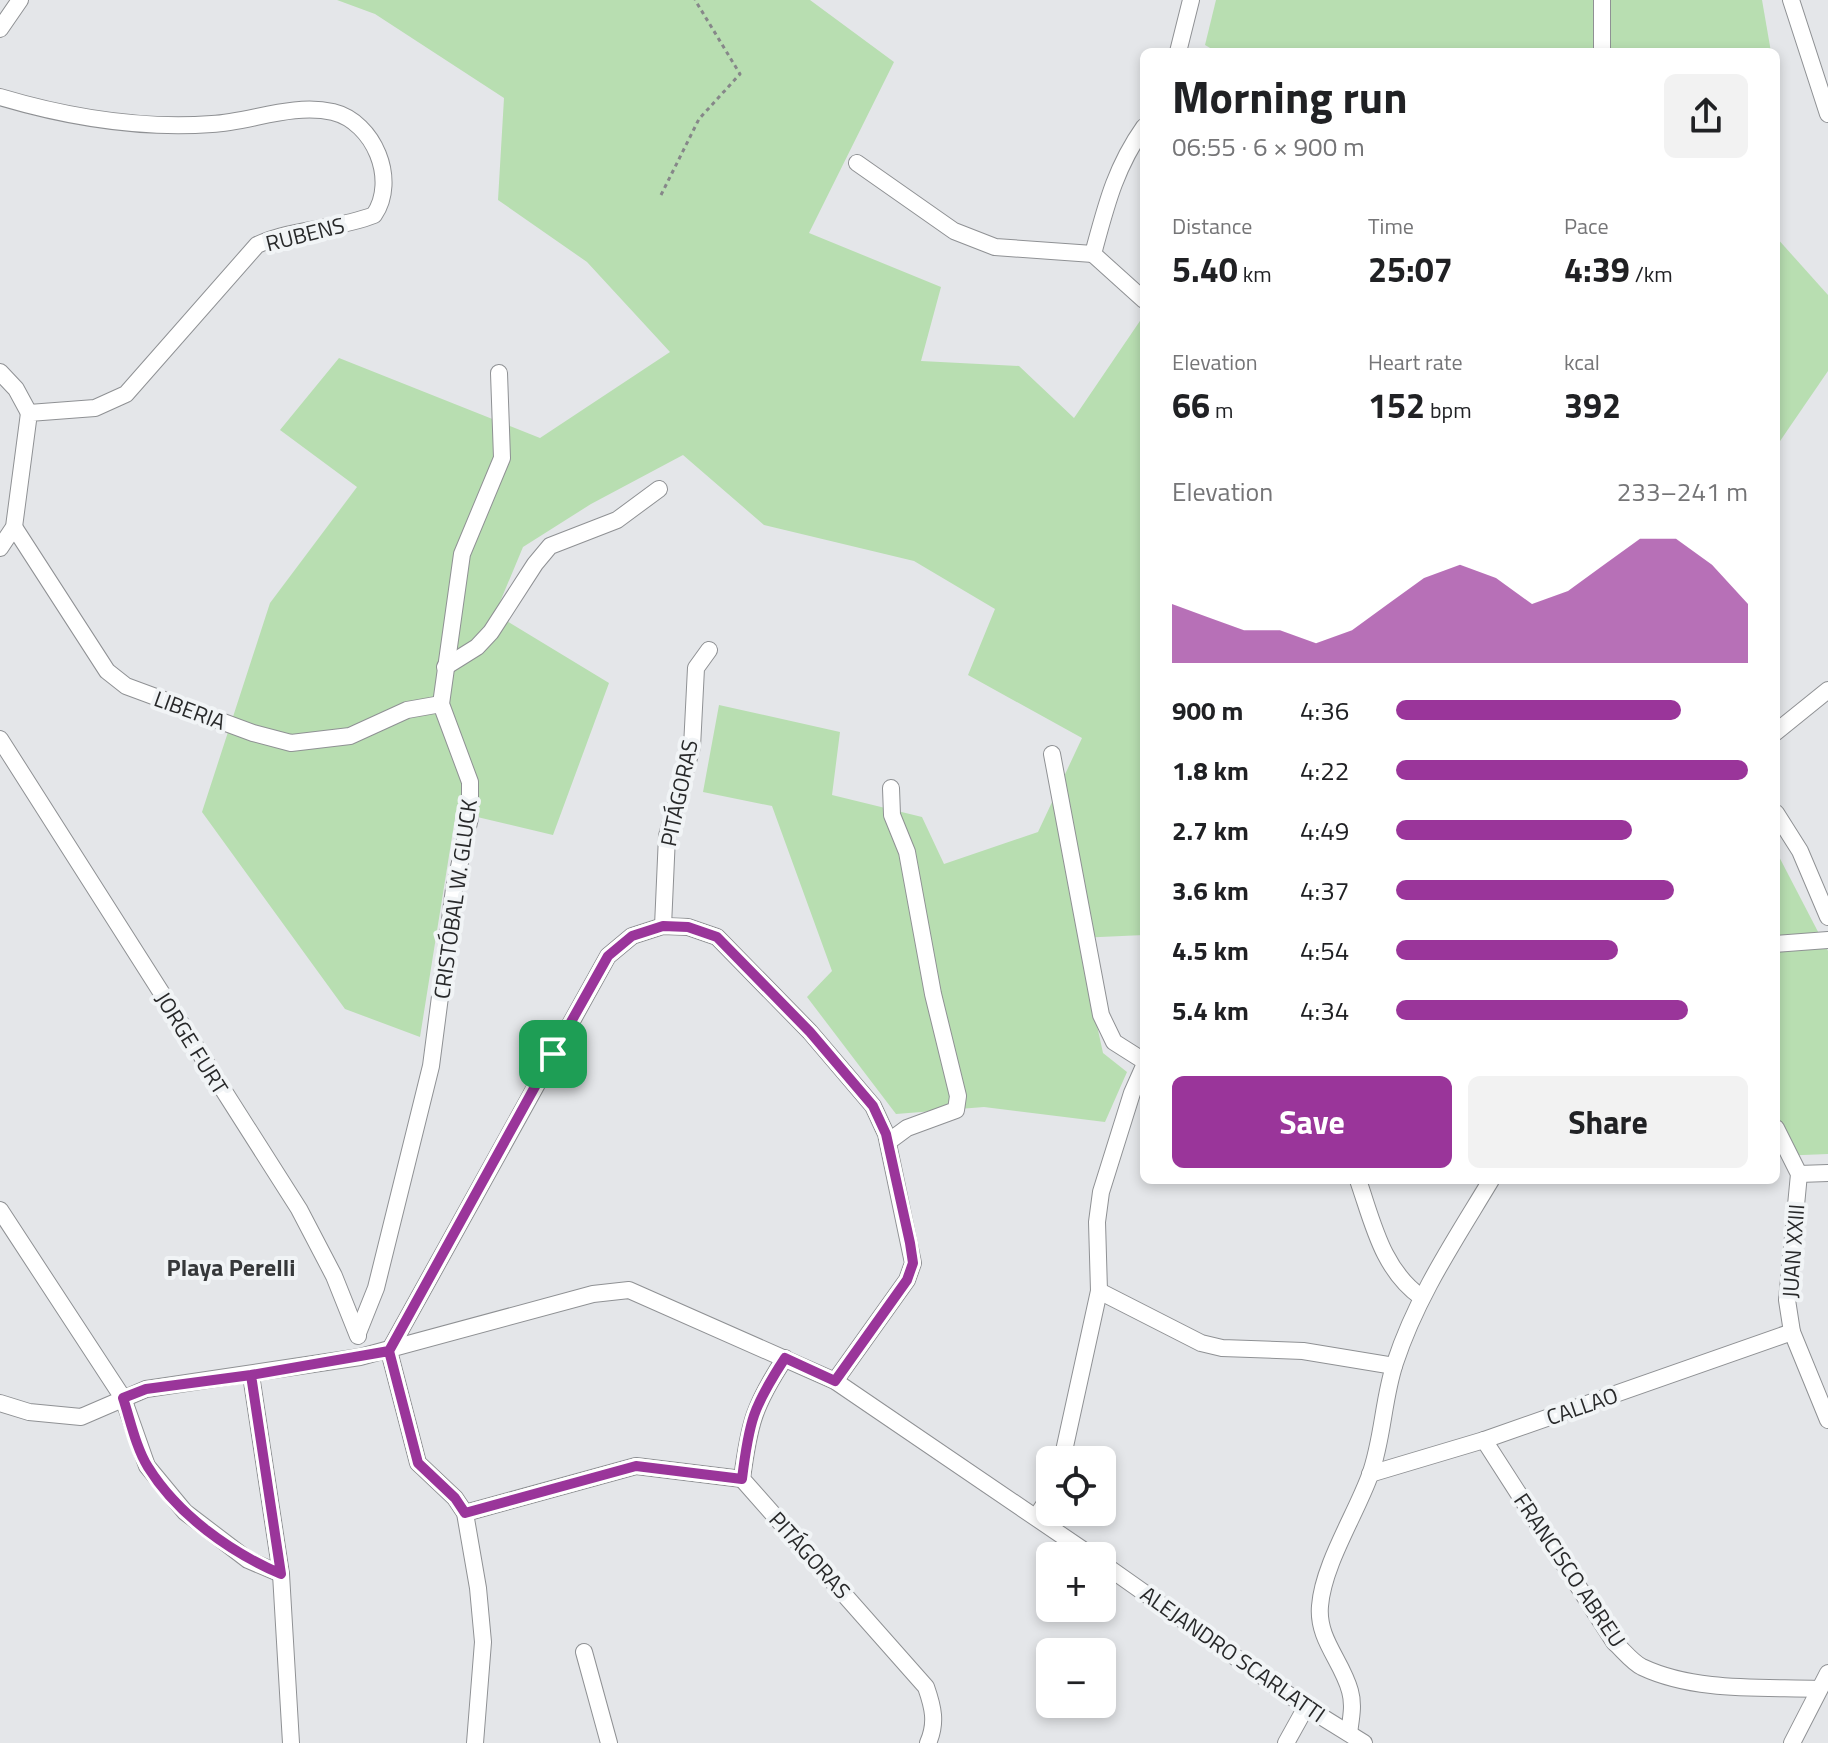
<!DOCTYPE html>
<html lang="en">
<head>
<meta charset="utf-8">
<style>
  body { margin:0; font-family:"Titillium Web",sans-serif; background:#f2f2f2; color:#202124; height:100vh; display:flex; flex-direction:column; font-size:30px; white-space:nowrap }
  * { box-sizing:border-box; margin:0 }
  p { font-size:26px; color:#757577 }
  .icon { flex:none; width:44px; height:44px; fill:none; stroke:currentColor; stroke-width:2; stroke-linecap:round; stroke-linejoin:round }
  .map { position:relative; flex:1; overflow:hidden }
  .side { position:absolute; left:1140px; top:48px; width:640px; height:1136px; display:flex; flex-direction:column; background:#fff; border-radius:12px; box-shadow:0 4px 12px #0003 }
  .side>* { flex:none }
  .buttons { position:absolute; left:1036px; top:1446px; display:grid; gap:16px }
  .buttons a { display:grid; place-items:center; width:80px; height:80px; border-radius:12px; background:#fff; box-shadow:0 4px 12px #0003; font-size:40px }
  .pin { position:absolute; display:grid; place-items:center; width:68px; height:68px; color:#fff; margin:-34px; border-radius:16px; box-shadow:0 4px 12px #0006 }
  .round { display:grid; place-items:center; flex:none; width:84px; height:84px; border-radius:12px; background:#f2f2f2 }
  .headline { display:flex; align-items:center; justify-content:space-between; height:136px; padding:0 32px }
  h1 { font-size:44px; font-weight:700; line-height:60px }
  .stats { display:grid; grid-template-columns:repeat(3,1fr); gap:12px; height:136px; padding:8px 32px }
  .stats div { display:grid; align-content:center }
  .stats b { font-size:34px; font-weight:700 }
  .stats small { font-size:22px; font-weight:400 }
  .stats p { font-size:22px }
  .chart { height:224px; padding:16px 32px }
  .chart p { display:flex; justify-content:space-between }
  .chart svg { width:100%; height:144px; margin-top:8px; fill:#9a359a; opacity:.7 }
  .cta { display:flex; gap:16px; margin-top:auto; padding:16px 32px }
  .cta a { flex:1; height:92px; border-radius:12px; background:#9a359a; color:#fff; font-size:32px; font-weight:700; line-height:92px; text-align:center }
  .cta a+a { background:#f2f2f2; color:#202124 }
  ul { padding:0 32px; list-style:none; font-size:26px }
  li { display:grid; grid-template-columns:128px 96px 1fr; align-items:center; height:60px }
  li i { height:20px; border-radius:10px; background:#9a359a }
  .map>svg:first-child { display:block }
  .green { fill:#b8deb1 }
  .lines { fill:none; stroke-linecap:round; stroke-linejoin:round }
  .street-casing { stroke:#8f9194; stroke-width:18 }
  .path { stroke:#868789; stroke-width:3; stroke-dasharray:4 4; stroke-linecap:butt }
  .street { stroke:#fff; stroke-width:16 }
  .route-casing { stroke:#fff; stroke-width:16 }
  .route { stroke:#9a359a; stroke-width:10 }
  .labels { text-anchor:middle; stroke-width:8; stroke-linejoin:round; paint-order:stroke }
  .street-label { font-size:22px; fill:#28292a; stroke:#f1f4f6 }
  .neighbourhood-label { font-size:24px; font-weight:bold; fill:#36383a; stroke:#f1f4f6 }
</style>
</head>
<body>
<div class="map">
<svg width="1828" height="1743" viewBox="0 0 1828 1743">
  <rect width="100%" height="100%" fill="#e4e6e9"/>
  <!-- green -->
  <g class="green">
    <polygon points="337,0 810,0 894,62 809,233 941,287 921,361 1019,366 1074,418 1144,315 1144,935 1078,938 1103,1053 1127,1072 1105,1122 984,1107 896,1114 807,997 832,971 772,806 703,792 719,705 840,732 832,795 922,817 944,864 1038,832 1082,738 968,675 995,609 914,561 764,525 683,455 591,504 523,547 495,614 609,683 553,835 456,812 420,1037 345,1009 202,812 270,603 357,487 280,430 339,358 540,438 670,352 587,262 498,200 504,98 375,14"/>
    <polygon points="1216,0 1762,0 1771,52 1217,52 1205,45"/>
    <polygon points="1776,237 1828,295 1828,371 1776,447"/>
    <polygon points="1776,851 1828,951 1828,1154 1776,1156"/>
  </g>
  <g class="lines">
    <!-- street casing -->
    <g class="street-casing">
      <g id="street">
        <polyline points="1602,0 1602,52"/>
        <polyline points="1791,0 1828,114"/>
        <polyline points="0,29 20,0"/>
        <polyline points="1178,52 1191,0"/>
        <path d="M0,97C67,117 142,129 212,124C251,122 292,103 333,112C374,122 398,180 374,215C336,230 294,228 257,245L126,394L95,408L29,413L14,527L0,548"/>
        <polyline points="857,163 954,231 995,247 1093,254"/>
        <path d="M1093,254C1106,206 1115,168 1144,127"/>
        <polyline points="1093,254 1144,300"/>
        <polyline points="0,372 16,389 29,413"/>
        <polyline points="14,527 107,671 126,686 253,733 291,743 350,736 407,710 441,704"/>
        <polyline points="445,667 477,647 491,632 535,564 550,546 617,520 659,489"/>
        <polyline points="1776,732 1828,690"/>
        <polyline points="0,739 299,1209 334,1276 358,1336"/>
        <polyline points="1052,754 1101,1015 1114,1042 1144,1061"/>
        <polyline points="1776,813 1800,851 1828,917"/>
        <polyline points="663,926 667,836 692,747 696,668 709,650"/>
        <polyline points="1776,944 1828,940"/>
        <polyline points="1776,1128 1799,1174 1787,1300 1792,1332 1828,1420"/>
        <polyline points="888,1142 907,1128 956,1110 958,1096 933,994 907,852 892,815 891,788"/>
        <polyline points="1799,1174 1828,1173"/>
        <path d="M1358,1180C1373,1223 1382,1269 1421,1297"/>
        <polyline points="0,1210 123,1398 147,1466 185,1512 248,1560 281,1574"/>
        <polyline points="1099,1291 1201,1343 1222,1348 1303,1351 1394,1366"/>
        <polyline points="358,1333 376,1288 431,1066 454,889 470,818 470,782 441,704 462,554 502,458 499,373"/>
        <path d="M785,1358C754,1405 749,1424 742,1479L926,1687C933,1707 937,1723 928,1743"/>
        <polyline points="251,1375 281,1574 291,1743"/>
        <polyline points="0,1403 29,1412 81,1417 146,1389 360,1357 593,1294 629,1290 835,1381 1092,1556"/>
        <path d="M1484,1440L1614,1642C1623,1650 1632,1662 1642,1667C1695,1692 1761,1687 1818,1689"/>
        <polyline points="1062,1460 1099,1291 1097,1222 1101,1192 1132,1093 1144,1066"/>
        <polyline points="1370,1474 1484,1440 1792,1332"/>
        <polyline points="465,1513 636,1466 742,1479"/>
        <polyline points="1036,1517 1050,1496"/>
        <polyline points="1102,1563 1306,1707 1364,1743"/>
        <polyline points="584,1652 609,1743"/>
        <path d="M1349,1733C1351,1718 1354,1705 1350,1691C1342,1661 1317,1639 1320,1606C1323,1565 1356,1514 1370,1475C1383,1439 1383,1399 1395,1363C1417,1296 1455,1240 1491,1180"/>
        <polyline points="475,1743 483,1642 478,1588 465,1513 455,1498 418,1463 389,1351 608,956 632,936 663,926 688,927 717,937 810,1032 873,1106 886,1134 913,1263 907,1280 835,1381"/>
        <polyline points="1286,1743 1306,1707"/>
        <polyline points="1792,1743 1828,1673"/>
      </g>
    </g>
    <!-- path -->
    <polyline class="path" points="661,195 699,119 740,74 695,0"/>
    <!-- street -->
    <use href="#street" class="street"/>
  </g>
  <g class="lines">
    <!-- route casing -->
    <g class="route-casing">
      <path id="route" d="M553,1054L389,1351L251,1375L146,1389L123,1398C130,1419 136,1448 148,1467C178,1515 230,1552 281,1574L251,1375L389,1351L418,1463L455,1498L465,1513L636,1466L742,1479C749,1421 753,1407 785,1358L835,1381L907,1280L913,1263L910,1243L886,1134L873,1106L810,1032L717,937L688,927L663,926L632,936L608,956L553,1054"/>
    </g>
    <!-- route -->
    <use href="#route" class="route"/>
  </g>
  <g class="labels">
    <!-- street labels -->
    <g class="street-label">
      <text transform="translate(305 234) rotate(-14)" y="8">RUBENS</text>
      <text transform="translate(190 710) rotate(20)" y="8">LIBERIA</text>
      <text transform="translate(679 793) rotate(-78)" y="8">PITÁGORAS</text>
      <text transform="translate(455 899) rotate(-82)" y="8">CRISTÓBAL W. GLUCK</text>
      <text transform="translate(192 1043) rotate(58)" y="8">JORGE FURT</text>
      <text transform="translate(1793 1251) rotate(-86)" y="8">JUAN XXIII</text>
      <text transform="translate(1582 1406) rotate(-19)" y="8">CALLAO</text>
      <text transform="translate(810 1555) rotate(48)" y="8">PITÁGORAS</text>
      <text transform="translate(1570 1570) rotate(56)" y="8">FRANCISCO ABREU</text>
      <text transform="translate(1233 1654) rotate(35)" y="8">ALEJANDRO SCARLATTI</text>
    </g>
    <!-- neighbourhood labels -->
    <g class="neighbourhood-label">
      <text x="231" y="1276">Playa Perelli</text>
    </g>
  </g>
</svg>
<div class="buttons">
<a><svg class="icon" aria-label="locate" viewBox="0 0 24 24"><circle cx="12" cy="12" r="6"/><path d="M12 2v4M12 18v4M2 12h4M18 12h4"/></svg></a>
<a>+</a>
<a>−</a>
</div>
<div class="pin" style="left:553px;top:1054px;background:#1e9e55"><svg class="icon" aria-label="arrive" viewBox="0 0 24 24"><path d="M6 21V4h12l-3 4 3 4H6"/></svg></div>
<section class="side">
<div class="headline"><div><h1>Morning run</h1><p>06:55 · 6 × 900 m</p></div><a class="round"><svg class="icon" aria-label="share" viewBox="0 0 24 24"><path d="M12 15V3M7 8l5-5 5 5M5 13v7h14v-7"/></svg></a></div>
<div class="stats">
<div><p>Distance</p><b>5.40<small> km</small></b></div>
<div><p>Time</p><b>25:07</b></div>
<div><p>Pace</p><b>4:39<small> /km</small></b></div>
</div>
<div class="stats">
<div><p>Elevation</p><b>66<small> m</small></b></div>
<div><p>Heart rate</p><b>152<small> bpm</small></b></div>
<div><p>kcal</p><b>392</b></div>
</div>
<div class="chart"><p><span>Elevation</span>233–241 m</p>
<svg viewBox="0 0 160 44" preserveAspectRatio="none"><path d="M0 44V26L10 30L20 34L30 34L40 38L50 34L60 26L70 18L80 14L90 18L100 26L110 22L120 14L130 6L140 6L150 14L160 26V44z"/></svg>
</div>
<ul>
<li><b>900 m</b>4:36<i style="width:81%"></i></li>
<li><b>1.8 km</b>4:22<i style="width:100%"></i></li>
<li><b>2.7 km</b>4:49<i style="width:67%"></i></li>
<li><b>3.6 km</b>4:37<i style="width:79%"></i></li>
<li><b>4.5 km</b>4:54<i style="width:63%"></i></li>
<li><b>5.4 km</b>4:34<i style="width:83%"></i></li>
</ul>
<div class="cta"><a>Save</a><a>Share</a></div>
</section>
</div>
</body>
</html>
